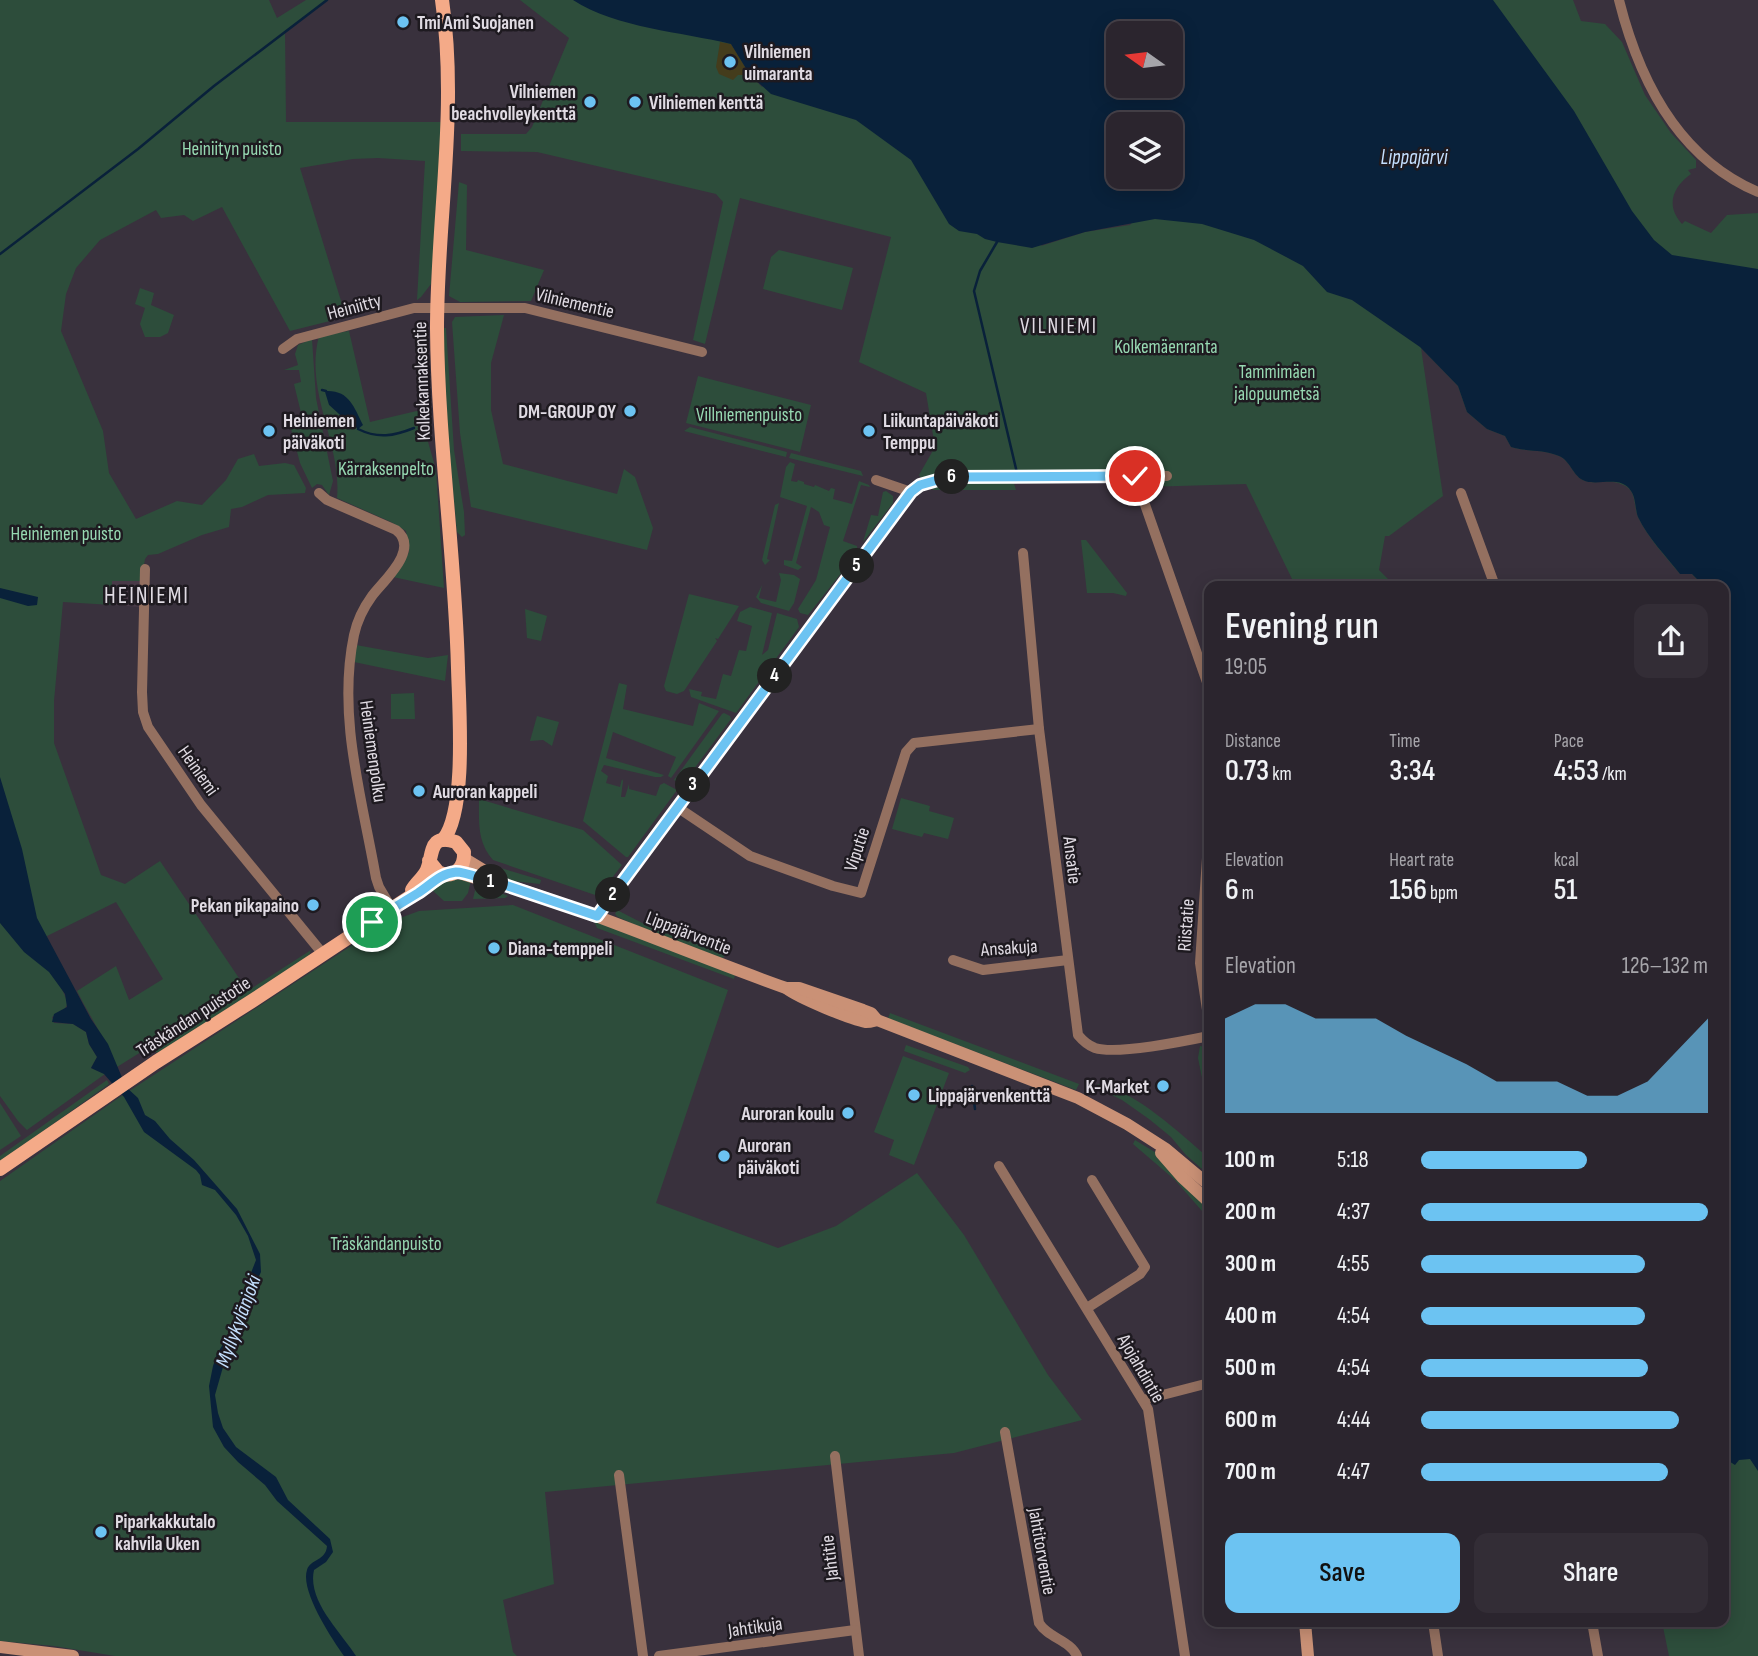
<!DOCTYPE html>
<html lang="en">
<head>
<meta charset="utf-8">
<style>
  body { margin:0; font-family:"Sofia Sans Condensed",sans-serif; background:#332d36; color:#f1f3f6; height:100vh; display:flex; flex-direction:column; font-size:26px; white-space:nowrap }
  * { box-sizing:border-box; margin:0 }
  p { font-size:23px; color:#a6a5aa }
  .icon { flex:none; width:38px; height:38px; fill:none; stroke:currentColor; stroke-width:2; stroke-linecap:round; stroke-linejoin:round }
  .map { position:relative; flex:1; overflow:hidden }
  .sheet { position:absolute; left:1204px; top:581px; width:525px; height:1046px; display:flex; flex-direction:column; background:#2b252e; border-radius:14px; box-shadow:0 4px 18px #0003,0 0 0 2px #47424a }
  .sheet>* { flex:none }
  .needle { width:46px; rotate:284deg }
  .controls { position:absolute; left:1106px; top:21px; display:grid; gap:14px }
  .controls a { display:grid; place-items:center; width:77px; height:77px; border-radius:14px; background:#2b252e; box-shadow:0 4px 18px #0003,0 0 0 2px #47424a; font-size:35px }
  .pin { position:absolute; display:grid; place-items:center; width:60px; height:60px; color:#fff; margin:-30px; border:4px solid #fff; border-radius:50%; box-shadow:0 2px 7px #0007 }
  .km { position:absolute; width:35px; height:35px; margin:-18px; border-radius:50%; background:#222; color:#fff; font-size:19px; line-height:35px; text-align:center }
  .round { display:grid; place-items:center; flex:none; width:74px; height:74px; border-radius:14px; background:#332d36 }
  .head { display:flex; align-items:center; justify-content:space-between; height:119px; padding:0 21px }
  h1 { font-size:38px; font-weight:600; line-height:52px }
  .figures { display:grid; grid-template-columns:repeat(3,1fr); gap:10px; height:119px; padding:7px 21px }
  .figures div { display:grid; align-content:center }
  .figures b { font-size:30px; font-weight:600 }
  .figures small { font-size:19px; font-weight:400 }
  .figures p { font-size:19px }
  .chart { height:196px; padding:14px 21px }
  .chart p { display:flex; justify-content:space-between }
  .chart svg { width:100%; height:126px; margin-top:7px; fill:#6cc3f2; opacity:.7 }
  .cta { display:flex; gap:14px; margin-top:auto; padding:14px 21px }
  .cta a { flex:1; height:80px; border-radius:14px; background:#6cc3f2; color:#111; font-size:28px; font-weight:600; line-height:80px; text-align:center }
  .cta a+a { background:#332d36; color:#f1f3f6 }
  ul { padding:0 21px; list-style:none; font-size:23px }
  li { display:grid; grid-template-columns:112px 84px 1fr; align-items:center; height:52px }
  li i { height:18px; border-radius:9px; background:#6cc3f2 }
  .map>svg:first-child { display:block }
  .industrial { fill:#483a47 }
  .green { fill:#2d4d3b; fill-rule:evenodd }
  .sand { fill:#443c1c }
  .water { fill:#09213a; fill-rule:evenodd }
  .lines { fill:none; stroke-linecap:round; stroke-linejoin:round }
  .stream { stroke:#09213a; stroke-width:2.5 }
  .street { stroke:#947060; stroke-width:10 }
  .secondary { stroke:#ca9176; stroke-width:12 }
  .primary { stroke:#f4aa88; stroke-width:14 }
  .route-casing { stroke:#fff; stroke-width:14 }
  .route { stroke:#6cc3f2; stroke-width:9 }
  .poi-dot { fill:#6cc3f2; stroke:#1e1a20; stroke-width:2.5 }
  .labels { text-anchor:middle; stroke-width:5; stroke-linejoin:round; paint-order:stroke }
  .poi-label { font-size:19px; font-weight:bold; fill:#e0dbe3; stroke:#1e1a20; text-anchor:start }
  .park-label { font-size:19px; fill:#97d9b2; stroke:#1e1a20 }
  .street-label { font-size:19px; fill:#e0dbe3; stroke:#1e1a20 }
  .water-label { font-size:21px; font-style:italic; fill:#c4dffe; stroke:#1e1a20 }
  .neighbourhood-label { font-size:21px; letter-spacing:2px; fill:#e0dbe3; stroke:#1e1a20 }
  .quarter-label { font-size:23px; letter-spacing:2px; fill:#e0dbe3; stroke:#1e1a20 }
</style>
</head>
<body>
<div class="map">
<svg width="1758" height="1656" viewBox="0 0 1758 1656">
  <rect width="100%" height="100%" fill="#39313d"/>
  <!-- industrial -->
  <polygon class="industrial" points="112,581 141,581 140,607 112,605"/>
  <!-- green -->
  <g class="green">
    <path d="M0,0H269L277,18L306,0H327L285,31L286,122H441L438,201L431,284L421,297L417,300L425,161L378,158L353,159L300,168L346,317L290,331L222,207L193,221L184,215L161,218L156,210L100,240L76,268L66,294L61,331L103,431L109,473L136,519L177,501L202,505L226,480L238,459L254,454L259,466L285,463L294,465L306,488L305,493L268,495L242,507L231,509L229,527L202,535L158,554L148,555L145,559L141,581H112V605L63,602L54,701V743L101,875L125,884L160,861L245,987L117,1067C106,1040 90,1017 77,991L116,966L129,1000L163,979L116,902L47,936L50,972L61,987L68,1003L64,1010L52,1017L54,1023L73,1024L86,1032L89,1044L97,1057L91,1068L105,1074L27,1130L18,1121L0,1096Z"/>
    <path d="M520,0H1573L1581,21L1605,24L1622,42L1645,95L1671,133L1696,160V168L1688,170L1691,174C1673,187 1665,205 1682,224L1685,221L1711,233L1727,215L1758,213V1656H1669L1662,1622H1724V586H1696L1697,579L1692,574H1680C1665,556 1648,538 1638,517C1634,508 1636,493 1627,487C1612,477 1598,485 1585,481C1573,477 1571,461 1559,456C1544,449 1527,452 1511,447L1505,436L1487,429L1467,412L1458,386L1421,348L1443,496L1389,536H1385L1379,570L1395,586H1294L1293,581L1246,484L1145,487L1146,481L1168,472L939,473L921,478L919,475L935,447L926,393L859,362L891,237L740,198L705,344L693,340L723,202L716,194L537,152L461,151V134H526L532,127L569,38ZM1118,33H1171V86H1118ZM731,44H769L762,87L750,75ZM1118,124H1171V177L1130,225L1085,232L1041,246Z"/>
    <polygon points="459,182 467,185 466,250 544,270 531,301 460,302 449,296"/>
    <polygon points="779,250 853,268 842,310 763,289 771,257"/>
    <polygon points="140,288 154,293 151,305 174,315 168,333 160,337 145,337 140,324 145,308 135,304"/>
    <polygon points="504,315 491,363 491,410 503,464 617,494 624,469 635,477 653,528 647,550 471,507 460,433 452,322 455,317"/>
    <polygon points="443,328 446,328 454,450 464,512 465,535 462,537 457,532 447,429"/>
    <path d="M349,331L370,422L425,409V431L436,470L444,588L393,577L409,552L406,531L391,522L337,498C342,443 304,392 319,336Z"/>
    <polygon points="312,339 316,398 333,481 329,495 322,485 317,484 312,488 300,463 290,425 303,421 294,384 301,382 299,370 284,370 298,365 295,354 298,345"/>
    <polygon points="698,376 811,405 800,452 686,423"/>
    <polygon points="690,427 787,452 786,457 684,431"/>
    <polygon points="791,453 861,471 863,476 789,458"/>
    <polygon points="790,462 795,464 791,481 797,482 798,480 804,482 804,484 814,487 815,485 829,491 831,488 835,489 833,499 852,504 859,481 869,485 870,487 861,485 843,541 857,546 857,553 808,615 800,613 798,609 816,580 830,527 824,525 819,512 811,507 796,563 802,567 798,570 784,565 784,560 792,561 807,506 780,497 786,467"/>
    <polygon points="1013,480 1016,490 934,490 926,487 936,482"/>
    <polygon points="886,491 893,496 893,503 863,542 871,515 878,516 883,492"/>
    <polygon points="779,503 767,559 770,560 765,565 762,560 775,505"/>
    <polygon points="1081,540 1086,540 1127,593 1126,596 1113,593 1087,593"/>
    <polygon points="779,573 794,575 800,579 794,603 789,611 761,603 756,597 762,585 759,598 776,602 781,580"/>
    <polygon points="689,594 739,606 718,639 715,638 717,641 715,644 684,691 677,694 666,691 664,686"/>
    <polygon points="750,607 772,613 762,655 768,650 777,613 797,619 799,627 736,713 691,697 689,689 702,692 701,696 716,699 723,674 731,676 739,650 746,651 752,626 737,621 740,612"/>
    <polygon points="525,609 547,616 541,641 527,638"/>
    <polygon points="356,645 428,658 448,655 445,681 354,662"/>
    <polygon points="619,683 627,685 623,709 693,726 699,703 719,711 671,778 668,776 676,757 613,732 606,758 664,775 661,777 655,777 604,765 601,771 608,776 606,783 620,787 622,779 623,781 621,797 625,797 629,784 629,789 656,796 660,785 664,783 677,790 628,857 626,857 583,821"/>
    <polygon points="414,693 415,719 391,719 391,694"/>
    <polygon points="724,713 730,716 731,719 682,785 674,780 722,714"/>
    <polygon points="537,716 559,722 552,746 543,740 530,741"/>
    <polygon points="901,798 930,806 929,811 954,818 948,839 924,833 922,837 892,829"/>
    <path d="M479,799L583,830L622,865L598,896L493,860C477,842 479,822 479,799Z"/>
    <polygon points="487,864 541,880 540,884 513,881 484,867"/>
    <polygon points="464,879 471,880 468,893 462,901 444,901 430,888 443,881"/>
    <polygon points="477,882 508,896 505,898 473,899"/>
    <polygon points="513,905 728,990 656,1203 778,1248 836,1226 917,1173 964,1235 1048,1375 1082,1420 954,1453 545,1492 554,1584 503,1600 513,1652 517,1656 115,1656 54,1646 0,1641 0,1181 117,1099 357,942 392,921 419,911"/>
    <polygon points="617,910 654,929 726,954 725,956 721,959 651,932 618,917 615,914"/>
    <polygon points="593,919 735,975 734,979 597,928"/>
    <polygon points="311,950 308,959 158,1053 154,1051"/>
    <polygon points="890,1013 1079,1084 1076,1090 895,1021 888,1018"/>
    <polygon points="906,1045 968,1067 970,1070 965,1073 904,1051"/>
    <polygon points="1200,1046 1205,1047 1209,1055 1209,1101 1206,1098 1198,1058"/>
    <polygon points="903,1056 949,1073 914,1165 889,1155 894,1140 874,1132"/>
    <polygon points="107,1080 109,1084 0,1162 0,1156"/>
    <path d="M1099,1084C1137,1092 1179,1133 1209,1158V1175L1186,1155L1171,1137L1149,1119L1122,1100L1093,1086Z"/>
    <polygon points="0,1103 21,1136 0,1150"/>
    <polygon points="1135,1140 1158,1154 1207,1204 1202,1211 1175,1180 1133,1144"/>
  </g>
  <!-- sand -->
  <polygon class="sand" points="720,42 731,44 750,75 738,75 733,80 719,74 716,67"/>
  <!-- water -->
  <g class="water">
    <path d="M573,0H1493L1574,111L1632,211L1654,240L1672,255L1758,269V1471L1750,1459L1739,1460L1735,1465L1724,1458V586H1696L1697,579L1692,574H1680C1666,556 1648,538 1638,517C1635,509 1636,498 1631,491C1621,475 1599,486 1585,481C1573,477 1571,461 1559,456C1544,449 1527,452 1511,447L1505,436L1487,429L1467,412L1458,386L1420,347L1352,300L1327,292L1303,266L1254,240L1202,224L1155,219L1085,232L1032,248L997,242L985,239L977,234L959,231L949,224L911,160L856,120L771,94L750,75L731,44C682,32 616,28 573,0ZM1118,33H1171V86H1118ZM1118,124H1171V177H1118Z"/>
    <path d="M326,391C349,390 354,407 363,425L358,429L330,404Z"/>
    <polygon points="0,588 38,597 37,605 28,606 0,598"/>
    <path d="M0,777L22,849L37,918L91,1019L108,1044L126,1087L138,1098L145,1115L155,1121L170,1139L194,1160L237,1209L260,1254L261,1272L248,1300L245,1326L242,1335L227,1353L215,1395L218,1413L223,1428L236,1447L276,1477L288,1500L330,1539L333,1552L326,1562L314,1570C307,1601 341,1632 356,1656H344C332,1639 300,1591 307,1570C310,1559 326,1561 327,1546L277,1501L265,1485L238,1462L224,1447L213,1427L209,1386L213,1366L217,1354L236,1323L242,1296L256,1260L248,1236L236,1215L215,1190L202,1185L200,1175L196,1170L144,1132L124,1097L104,1074L91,1068L97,1057L89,1044L86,1032L73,1024L52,1022L54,1014L67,1007L65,994L49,972L24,952L0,923Z"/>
  </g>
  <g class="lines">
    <!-- stream -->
    <g class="stream">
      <polyline points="997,242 980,271 974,291 1017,473"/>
      <polyline points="0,254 138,149 214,86 327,0"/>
      <polyline points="322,390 326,391 330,404 353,425"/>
      <path d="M358,429C378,439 394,436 414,428"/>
      <polyline points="1208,954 1209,954"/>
      <polyline points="972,1086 975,1109"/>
    </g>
    <!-- street -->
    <g class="street">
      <path d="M1619,0C1639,80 1678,158 1758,192"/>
      <polyline points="283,349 297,339 414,308 525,308 702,352"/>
      <polyline points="1135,476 1209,688"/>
      <polyline points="876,480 911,492"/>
      <path d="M319,493L327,500L396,530C421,549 383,581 372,596C364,607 357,621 354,635C337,716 362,798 376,878L379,887L392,909"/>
      <polyline points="1461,493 1495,586"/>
      <path d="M1023,553L1039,729L1078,1035C1083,1041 1087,1045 1095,1048C1117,1055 1185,1041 1209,1036"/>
      <polyline points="145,569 142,692 143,712 148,727 201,805 323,954"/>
      <polyline points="677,807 750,856 833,886 861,893 906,752 914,743 1039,729"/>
      <polyline points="1209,828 1200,963 1209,1023"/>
      <polyline points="597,916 911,492 920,485 948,477 1167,476"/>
      <polyline points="953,960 983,970 1068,960"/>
      <polyline points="999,1166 1148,1409 1185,1656"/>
      <polyline points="1087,1308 1140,1274 1145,1267 1092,1180"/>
      <polyline points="1143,1400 1209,1383"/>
      <path d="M1005,1432L1039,1623C1048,1638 1070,1640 1077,1656"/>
      <polyline points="835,1456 859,1656"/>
      <polyline points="619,1475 643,1656"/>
      <polyline points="1433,1622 1438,1656"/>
      <polyline points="1592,1622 1598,1656"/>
      <polyline points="659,1656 855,1630"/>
    </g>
    <!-- secondary -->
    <g class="secondary">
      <polyline points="465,859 488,873 499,883"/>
      <path d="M456,872L485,881L499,883C597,913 690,954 786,988C799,998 850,1019 866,1022C871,1022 873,1021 877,1020"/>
      <polyline points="786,988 799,988 863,1010 871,1013 877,1020 1078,1098 1127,1124 1166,1149 1209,1185"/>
      <polyline points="1161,1153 1182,1177 1209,1202"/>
      <polyline points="1305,1622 1308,1656"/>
      <polyline points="0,1647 73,1656"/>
    </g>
    <!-- primary -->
    <g class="primary">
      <path d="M442,0C458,110 437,218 437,329C438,442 455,555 458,668C459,708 467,811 443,840"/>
      <path d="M412,890C416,883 422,879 426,872C434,857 427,832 456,842L464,852C465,869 453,879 438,872L429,861"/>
      <polyline points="0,1169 156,1062 252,1001 443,875"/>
    </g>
  </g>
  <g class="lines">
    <!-- route casing -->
    <g class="route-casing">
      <path id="route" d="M372,922C387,912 403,902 418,893C432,884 439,874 456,872C467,872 486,881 499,883L597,916L911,492L920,485L948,477L1135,476"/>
    </g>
    <!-- route -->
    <use href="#route" class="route"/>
  </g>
  <!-- markers -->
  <g class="poi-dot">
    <circle cx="403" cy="22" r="7"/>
    <circle cx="730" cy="62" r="7"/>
    <circle cx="590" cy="102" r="7"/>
    <circle cx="635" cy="102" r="7"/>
    <circle cx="630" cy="411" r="7"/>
    <circle cx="269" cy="431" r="7"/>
    <circle cx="869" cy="431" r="7"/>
    <circle cx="419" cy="791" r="7"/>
    <circle cx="313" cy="905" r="7"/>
    <circle cx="494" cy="948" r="7"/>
    <circle cx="1163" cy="1086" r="7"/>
    <circle cx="914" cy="1095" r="7"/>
    <circle cx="848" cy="1113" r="7"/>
    <circle cx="724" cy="1156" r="7"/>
    <circle cx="101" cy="1532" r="7"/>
  </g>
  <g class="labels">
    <!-- poi labels -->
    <g class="poi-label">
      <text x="417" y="29">Tmi Ami Suojanen</text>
      <text x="744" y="58">Vilniemen<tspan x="744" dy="22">uimaranta</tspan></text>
      <text x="576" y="98" text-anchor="end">Vilniemen<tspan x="576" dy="22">beachvolleykenttä</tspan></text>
      <text x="649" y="109">Vilniemen kenttä</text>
      <text x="616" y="418" text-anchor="end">DM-GROUP OY</text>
      <text x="283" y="427">Heiniemen<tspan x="283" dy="22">päiväkoti</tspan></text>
      <text x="883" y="427">Liikuntapäiväkoti<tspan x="883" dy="22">Temppu</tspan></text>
      <text x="433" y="798">Auroran kappeli</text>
      <text x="299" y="912" text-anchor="end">Pekan pikapaino</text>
      <text x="508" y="955">Diana-temppeli</text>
      <text x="1149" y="1093" text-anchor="end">K-Market</text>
      <text x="928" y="1102">Lippajärvenkenttä</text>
      <text x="834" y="1120" text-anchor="end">Auroran koulu</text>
      <text x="738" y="1152">Auroran<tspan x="738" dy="22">päiväkoti</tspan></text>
      <text x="115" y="1528">Piparkakkutalo<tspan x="115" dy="22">kahvila Uken</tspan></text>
    </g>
    <!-- park labels -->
    <g class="park-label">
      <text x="232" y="155">Heiniityn puisto</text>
      <text x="1166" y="353">Kolkemäenranta</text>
      <text x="1277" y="378">Tammimäen<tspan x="1277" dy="22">jalopuumetsä</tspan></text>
      <text x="749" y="421">Villniemenpuisto</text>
      <text x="386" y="475">Kärraksenpelto</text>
      <text x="66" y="540">Heiniemen puisto</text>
      <text x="386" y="1250">Träskändanpuisto</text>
    </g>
    <!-- street labels -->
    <g class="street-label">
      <text transform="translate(575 302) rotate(13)" y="7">Vilniementie</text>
      <text transform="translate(354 306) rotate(-15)" y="7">Heiniitty</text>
      <text transform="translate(421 381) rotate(-92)" y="7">Kolkekannaksentie</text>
      <text transform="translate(374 751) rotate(82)" y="7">Heiniemenpolku</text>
      <text transform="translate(199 770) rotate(55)" y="7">Heiniemi</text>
      <text transform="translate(856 849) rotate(-72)" y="7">Viputie</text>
      <text transform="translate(1073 860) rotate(83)" y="7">Ansatie</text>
      <text transform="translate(1185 925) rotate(-86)" y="7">Riistatie</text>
      <text transform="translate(689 932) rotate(21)" y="7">Lippajärventie</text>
      <text transform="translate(1009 947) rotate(-4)" y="7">Ansakuja</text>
      <text transform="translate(193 1016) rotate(-33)" y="7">Träskändan puistotie</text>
      <text transform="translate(1142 1368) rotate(60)" y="7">Ajojahdintie</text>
      <text transform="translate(1043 1551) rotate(80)" y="7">Jahtitorventie</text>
      <text transform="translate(829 1558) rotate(-97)" y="7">Jahtitie</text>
      <text transform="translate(755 1626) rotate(-8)" y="7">Jahtikuja</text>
    </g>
    <!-- water labels -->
    <g class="water-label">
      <text x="1414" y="164">Lippajärvi</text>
      <text transform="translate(238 1321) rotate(-70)" y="7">Myllykylänjoki</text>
    </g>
    <!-- neighbourhood labels -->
    <g class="neighbourhood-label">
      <text x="1059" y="333">VILNIEMI</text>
    </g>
    <!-- quarter labels -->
    <g class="quarter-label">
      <text x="147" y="603">HEINIEMI</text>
    </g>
  </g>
</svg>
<div class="controls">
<a><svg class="needle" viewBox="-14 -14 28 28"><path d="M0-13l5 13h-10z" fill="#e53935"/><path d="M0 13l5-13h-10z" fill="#a6a5aa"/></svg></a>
<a><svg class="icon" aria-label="layers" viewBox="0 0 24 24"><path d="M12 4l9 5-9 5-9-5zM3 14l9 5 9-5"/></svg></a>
</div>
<div class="pin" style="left:372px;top:922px;background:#1e9e55"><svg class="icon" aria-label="arrive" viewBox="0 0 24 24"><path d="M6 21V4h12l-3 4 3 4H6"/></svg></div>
<div class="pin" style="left:1135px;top:476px;background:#d93025"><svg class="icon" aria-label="check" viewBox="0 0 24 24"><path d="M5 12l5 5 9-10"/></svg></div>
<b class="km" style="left:491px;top:882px">1</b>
<b class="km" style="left:613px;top:895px">2</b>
<b class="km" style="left:693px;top:785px">3</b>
<b class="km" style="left:775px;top:676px">4</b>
<b class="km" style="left:857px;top:566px">5</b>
<b class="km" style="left:952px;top:477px">6</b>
<section class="sheet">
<div class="head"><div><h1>Evening run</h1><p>19:05</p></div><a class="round"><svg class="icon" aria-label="share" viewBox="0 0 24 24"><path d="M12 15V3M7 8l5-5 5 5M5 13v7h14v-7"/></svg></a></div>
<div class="figures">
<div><p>Distance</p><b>0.73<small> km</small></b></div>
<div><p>Time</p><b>3:34</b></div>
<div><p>Pace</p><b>4:53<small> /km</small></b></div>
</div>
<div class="figures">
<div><p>Elevation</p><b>6<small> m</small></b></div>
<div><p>Heart rate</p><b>156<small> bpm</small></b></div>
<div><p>kcal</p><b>51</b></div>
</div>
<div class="chart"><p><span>Elevation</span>126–132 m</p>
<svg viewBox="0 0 160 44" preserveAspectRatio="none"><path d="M0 44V11L10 6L20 6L30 11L40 11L50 11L60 17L70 22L80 27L90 33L100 33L110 33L120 38L130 38L140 33L150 22L160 11V44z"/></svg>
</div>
<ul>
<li><b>100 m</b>5:18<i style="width:58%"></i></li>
<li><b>200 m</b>4:37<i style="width:100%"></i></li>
<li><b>300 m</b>4:55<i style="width:78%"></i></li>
<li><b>400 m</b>4:54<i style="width:78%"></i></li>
<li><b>500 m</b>4:54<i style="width:79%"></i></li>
<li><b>600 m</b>4:44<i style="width:90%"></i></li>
<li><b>700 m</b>4:47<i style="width:86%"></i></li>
</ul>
<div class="cta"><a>Save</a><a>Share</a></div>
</section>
</div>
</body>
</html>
